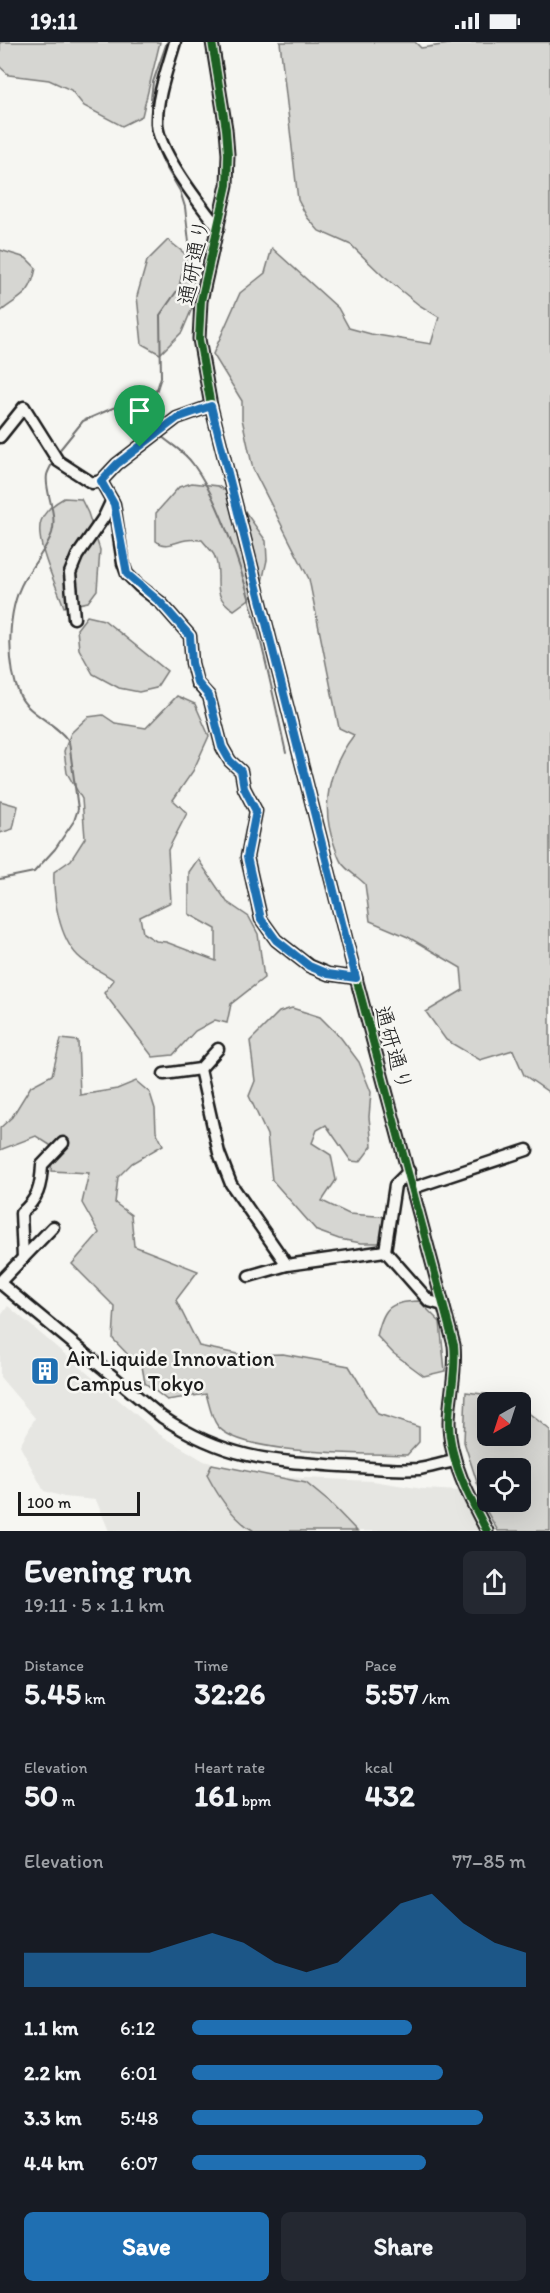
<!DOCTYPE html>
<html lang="en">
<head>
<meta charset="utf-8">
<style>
  body { margin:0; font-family:Itim,"Klee One",sans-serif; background:#242831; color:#f1f3f6; height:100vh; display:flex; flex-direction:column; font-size:22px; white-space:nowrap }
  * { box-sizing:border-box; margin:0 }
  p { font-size:20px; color:#9ea1a6 }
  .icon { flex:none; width:33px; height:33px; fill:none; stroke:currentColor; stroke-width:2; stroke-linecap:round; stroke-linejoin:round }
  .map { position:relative; height:1489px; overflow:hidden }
  .drawer { display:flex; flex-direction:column; background:#171b24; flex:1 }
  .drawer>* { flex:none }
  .needle { width:39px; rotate:219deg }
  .fabs { position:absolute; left:477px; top:1350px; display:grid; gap:12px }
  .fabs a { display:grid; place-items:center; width:54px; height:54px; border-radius:9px; background:#171b24; box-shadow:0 6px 24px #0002; font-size:30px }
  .scale { position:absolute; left:18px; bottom:15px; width:122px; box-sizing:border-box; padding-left:6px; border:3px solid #1c1c1c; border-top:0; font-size:16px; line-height:21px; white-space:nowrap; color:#1c1c1c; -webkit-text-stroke:4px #f6f6f2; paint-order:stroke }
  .pin { position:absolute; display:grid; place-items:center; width:51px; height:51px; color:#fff; margin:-62px -26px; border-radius:50% 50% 50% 0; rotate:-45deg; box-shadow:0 0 6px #0007 }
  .pin .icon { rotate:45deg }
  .round { display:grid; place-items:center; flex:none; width:63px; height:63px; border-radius:9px; background:#242831 }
  .head { display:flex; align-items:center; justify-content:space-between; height:102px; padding:0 24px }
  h1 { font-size:33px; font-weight:800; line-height:45px }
  .metrics { display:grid; grid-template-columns:repeat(3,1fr); gap:9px; height:102px; padding:6px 24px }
  .metrics div { display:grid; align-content:center }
  .metrics b { font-size:30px; font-weight:800 }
  .metrics small { font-size:16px; font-weight:400 }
  .metrics p { font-size:16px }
  .chart { height:168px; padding:12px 24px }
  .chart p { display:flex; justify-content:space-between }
  .chart svg { width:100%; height:108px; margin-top:6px; fill:#1f6fb2; opacity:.7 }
  .button { display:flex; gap:12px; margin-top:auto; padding:12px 24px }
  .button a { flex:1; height:69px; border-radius:9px; background:#1f6fb2; color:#fff; font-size:24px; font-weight:800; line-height:69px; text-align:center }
  .button a+a { background:#242831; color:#f1f3f6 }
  ul { padding:0 24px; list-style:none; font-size:20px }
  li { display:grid; grid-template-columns:96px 72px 1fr; align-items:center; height:45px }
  li i { height:15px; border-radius:8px; background:#1f6fb2 }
  .status { display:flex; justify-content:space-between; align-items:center; height:42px; padding:0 30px; background:#171b24; direction:ltr }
  .status svg { height:16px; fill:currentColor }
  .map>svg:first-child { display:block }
  .built { fill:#e6e6e2 }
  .green { fill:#d6d6d2; stroke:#797977; stroke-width:1.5; fill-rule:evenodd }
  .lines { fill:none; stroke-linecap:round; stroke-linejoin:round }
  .stream { stroke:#727271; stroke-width:2 }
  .minor-casing { stroke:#1c1c1c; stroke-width:15 }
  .minor { stroke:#f6f6f2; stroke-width:10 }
  .cycleway-casing { stroke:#f6f6f2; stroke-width:11 }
  .cycleway { stroke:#1b5e20; stroke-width:8 }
  .route-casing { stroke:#fff; stroke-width:12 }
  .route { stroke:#1f6fb2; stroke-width:8 }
  .labels { text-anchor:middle; stroke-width:5; stroke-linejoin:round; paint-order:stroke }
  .street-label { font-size:22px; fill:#1c1c1c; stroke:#f6f6f2 }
  .poi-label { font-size:22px; fill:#1c1c1c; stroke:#f6f6f2; text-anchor:start }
</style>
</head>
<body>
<div class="status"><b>19:11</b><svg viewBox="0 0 49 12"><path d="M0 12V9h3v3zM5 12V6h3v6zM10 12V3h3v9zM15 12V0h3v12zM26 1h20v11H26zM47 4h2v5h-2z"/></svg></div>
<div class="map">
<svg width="550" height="1489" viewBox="0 0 550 1489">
  <rect width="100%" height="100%" fill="#f6f6f2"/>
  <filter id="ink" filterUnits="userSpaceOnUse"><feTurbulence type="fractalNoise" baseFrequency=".0167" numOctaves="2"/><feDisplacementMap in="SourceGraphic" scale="12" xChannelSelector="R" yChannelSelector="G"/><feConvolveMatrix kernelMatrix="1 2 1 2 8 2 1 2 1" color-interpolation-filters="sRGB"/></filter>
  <g filter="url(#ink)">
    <!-- built -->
    <polygon class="built" points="8,1264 159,1392 204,1419 235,1428 281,1435 373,1439 423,1447 460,1449 480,1489 109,1489 96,1458 64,1455 44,1449 20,1404 35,1376 0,1335 0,1275"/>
    <!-- green -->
    <g class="green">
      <polygon points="0,0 160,0 142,74 122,84 84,64 71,48 49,38 9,33 0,25"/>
      <path d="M280,0H415L421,6L449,2V0H550V1051L524,1033L513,1008L480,1018L446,998L426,970L463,948L461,926L408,895L370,879L365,842C358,835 346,828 341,820C338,815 336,808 334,802C320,764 329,725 354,693L339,686L309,537L253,427L242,377V359L213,312L240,251L265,231L272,206L338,266L349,286L371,292L431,302L439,275L419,263L383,234L351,203L319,189L307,175L298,158Z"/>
      <polygon points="168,198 189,215 194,233 193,264 182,290 160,312 142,302 137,254 147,219"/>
      <path d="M0,208L26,216L36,226C30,256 20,253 0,270Z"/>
      <path d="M192,441L218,444L234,454L266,499L267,518L260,549L234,568C207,552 225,535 214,513C211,508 206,503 202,498C197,498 191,497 186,498C175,500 166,507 156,499V471L179,445Z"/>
      <path d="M64,456L81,457L88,471L100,508L97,548L88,560L64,565C57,545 34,499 41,479C45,468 55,461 64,456Z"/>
      <polygon points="87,574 104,578 167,629 156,646 139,650 119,646 93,632 79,607 77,587"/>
      <path d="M177,654L195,662L209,694L193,729L173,758L187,771L168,808L171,860L140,875L143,891L156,899L166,900L216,919V887L189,872V830L198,817L227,860L249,875L258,892L264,936L231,962L227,981L215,978L195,989L173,1013L153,1015L104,951L114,938C103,930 88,924 78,914C59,895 53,856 54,830L71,818L85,796L82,757L67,731L64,709L71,691L88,675L103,673L115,681L146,686Z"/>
      <polygon points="0,759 18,764 13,787 0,791"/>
      <polygon points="292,966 320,975 341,996 359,1020 371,1050 369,1075 372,1104 360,1120 351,1119 326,1083 317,1088 312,1101 331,1113 336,1138 322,1159 349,1172 390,1175 392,1194 379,1201 361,1201 339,1197 317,1189 272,1138 267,1093 249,1054 255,1039 250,999 279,970"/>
      <path d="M61,997L78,999L80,1053L117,1047L136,1039L150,1051L155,1067L156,1089L163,1103L132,1121L118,1135L115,1161L131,1173L134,1204L198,1229L176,1258L199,1304L242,1313L283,1312L349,1324L378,1372L419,1385V1400L407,1413C369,1411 238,1414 217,1383C211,1375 209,1361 206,1352L167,1358L145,1341L142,1324L133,1318L113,1297L115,1265L72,1222L99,1191L82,1161L89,1131L51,1129L53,1105L36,1094L0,1108V1086L12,1075L31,1044L52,1033Z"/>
      <path d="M419,1259L440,1280L445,1329L424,1334L393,1311L377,1294C384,1265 389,1260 419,1259Z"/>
      <path d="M466,1350L507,1355L514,1360H488V1394H520L521,1365L550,1388V1489H498L486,1468L464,1400ZM488,1426H520V1460H488Z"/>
      <path d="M212,1422L306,1441L329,1460L357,1489H254C233,1477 218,1454 207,1433Z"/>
    </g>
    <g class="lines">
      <!-- stream -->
      <g class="stream">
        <polyline points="155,389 149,372 161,335 160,273 179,246 189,200 185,165 180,149 163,120 151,89 151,56 153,40 167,0"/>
        <path d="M160,393C171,403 184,409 193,422C212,449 223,478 234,508C257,574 271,643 286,711"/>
        <polyline points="58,410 83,379 157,347"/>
        <path d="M0,837L34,830L55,807L74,779L78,767L69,700C57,681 29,673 20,654C6,622 7,568 24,538C32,524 47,506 52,491C58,471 44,449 47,433C48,429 51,424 53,420"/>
      </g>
      <!-- minor casing -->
      <g class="minor-casing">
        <g id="minor">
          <path d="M175,0C168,25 156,56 157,82C159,111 200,162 218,186"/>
          <path d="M212,0L226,87L228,112L227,143L201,259L199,297L211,364L356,936L454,1303C457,1329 449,1355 449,1381C449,1418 470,1457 487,1489"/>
          <polyline points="0,395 24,365 58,419 92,441 101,439 114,462 123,521 127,532 139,544 161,561 190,594 192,621 197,641 209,654 222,705 230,719 241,729 244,746 256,769 247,815 261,877 276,898 309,924 328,932 356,936"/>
          <polyline points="101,439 117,422 177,376 211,364"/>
          <polyline points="74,576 70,531 77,514 104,475 112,458"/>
          <polyline points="200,1027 219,1111 231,1142 287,1223"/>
          <polyline points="164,1032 200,1027 218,1007"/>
          <polyline points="409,1129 395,1143 385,1209 429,1259 443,1263"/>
          <polyline points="413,1146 527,1108"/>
          <path d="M23,1216L21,1171C38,1157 41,1145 42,1123L63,1101"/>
          <polyline points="249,1234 287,1223 385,1209"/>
          <polyline points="0,1240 53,1185"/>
          <path d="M0,1241L162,1375C224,1416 269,1419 341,1424C366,1425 393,1429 419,1427C431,1425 443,1421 455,1419"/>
        </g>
      </g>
      <!-- minor -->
      <use href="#minor" class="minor"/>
      <!-- cycleway casing -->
      <g class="cycleway-casing">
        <path id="cycleway" d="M212,0L226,87L228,112L227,143L201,259L199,297L211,364L356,936L454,1303C457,1329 449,1355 449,1381C449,1418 470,1457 487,1489"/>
      </g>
      <!-- cycleway -->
      <use href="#cycleway" class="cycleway"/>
    </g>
  </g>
  <g class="lines" filter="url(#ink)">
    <!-- route casing -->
    <g class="route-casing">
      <polygon id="route" points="211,364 356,936 328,932 309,924 276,898 261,877 247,815 256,769 244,746 241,729 230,719 222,705 209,654 197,640 192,621 190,594 161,561 127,532 114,462 101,439 117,422 177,376"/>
    </g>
    <!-- route -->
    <use href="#route" class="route"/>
  </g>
  <!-- icons -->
  <defs>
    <g id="building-square" transform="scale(1.5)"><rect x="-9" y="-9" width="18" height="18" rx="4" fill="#1f6fb2" stroke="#f6f6f2"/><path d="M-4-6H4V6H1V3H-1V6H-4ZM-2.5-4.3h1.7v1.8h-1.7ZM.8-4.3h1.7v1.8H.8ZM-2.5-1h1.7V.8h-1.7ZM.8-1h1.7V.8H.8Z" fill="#fff"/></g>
  </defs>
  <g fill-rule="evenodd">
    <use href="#building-square" x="45" y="1329"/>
  </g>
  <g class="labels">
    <!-- street labels -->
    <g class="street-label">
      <text transform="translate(193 220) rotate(-79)" y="8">通研通り</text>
      <text transform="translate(394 1006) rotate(74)" y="8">通研通り</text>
    </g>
    <!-- poi labels -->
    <g class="poi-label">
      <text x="66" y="1324">Air Liquide Innovation<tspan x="66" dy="25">Campus Tokyo</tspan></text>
    </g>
  </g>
</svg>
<div class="fabs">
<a><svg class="needle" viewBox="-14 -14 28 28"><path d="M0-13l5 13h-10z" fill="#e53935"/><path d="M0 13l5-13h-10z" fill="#9ea1a6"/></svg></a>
<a><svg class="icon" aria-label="locate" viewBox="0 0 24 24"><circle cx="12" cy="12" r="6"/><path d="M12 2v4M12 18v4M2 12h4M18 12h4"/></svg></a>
</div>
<div class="scale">100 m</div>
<div class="pin" style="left:140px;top:405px;background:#1e9e55"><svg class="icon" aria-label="arrive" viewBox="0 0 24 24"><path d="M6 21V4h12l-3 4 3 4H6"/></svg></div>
</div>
<section class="drawer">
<div class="head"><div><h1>Evening run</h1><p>19:11 · 5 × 1.1 km</p></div><a class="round"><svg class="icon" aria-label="share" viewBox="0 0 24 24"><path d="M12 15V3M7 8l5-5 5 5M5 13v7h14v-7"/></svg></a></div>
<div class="metrics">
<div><p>Distance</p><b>5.45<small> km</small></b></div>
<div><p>Time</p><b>32:26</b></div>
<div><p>Pace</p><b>5:57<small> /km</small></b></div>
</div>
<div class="metrics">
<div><p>Elevation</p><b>50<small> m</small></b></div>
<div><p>Heart rate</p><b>161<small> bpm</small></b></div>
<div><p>kcal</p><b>432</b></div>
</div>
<div class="chart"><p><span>Elevation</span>77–85 m</p>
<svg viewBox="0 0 160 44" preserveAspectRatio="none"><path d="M0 44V30L10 30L20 30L30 30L40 30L50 26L60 22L70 26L80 34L90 38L100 34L110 22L120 10L130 6L140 18L150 26L160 30V44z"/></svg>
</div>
<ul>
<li><b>1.1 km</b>6:12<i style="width:66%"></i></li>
<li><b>2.2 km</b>6:01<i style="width:75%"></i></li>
<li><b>3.3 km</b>5:48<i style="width:87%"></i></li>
<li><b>4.4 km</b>6:07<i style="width:70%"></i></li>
</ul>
<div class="button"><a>Save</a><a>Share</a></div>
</section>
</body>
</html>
